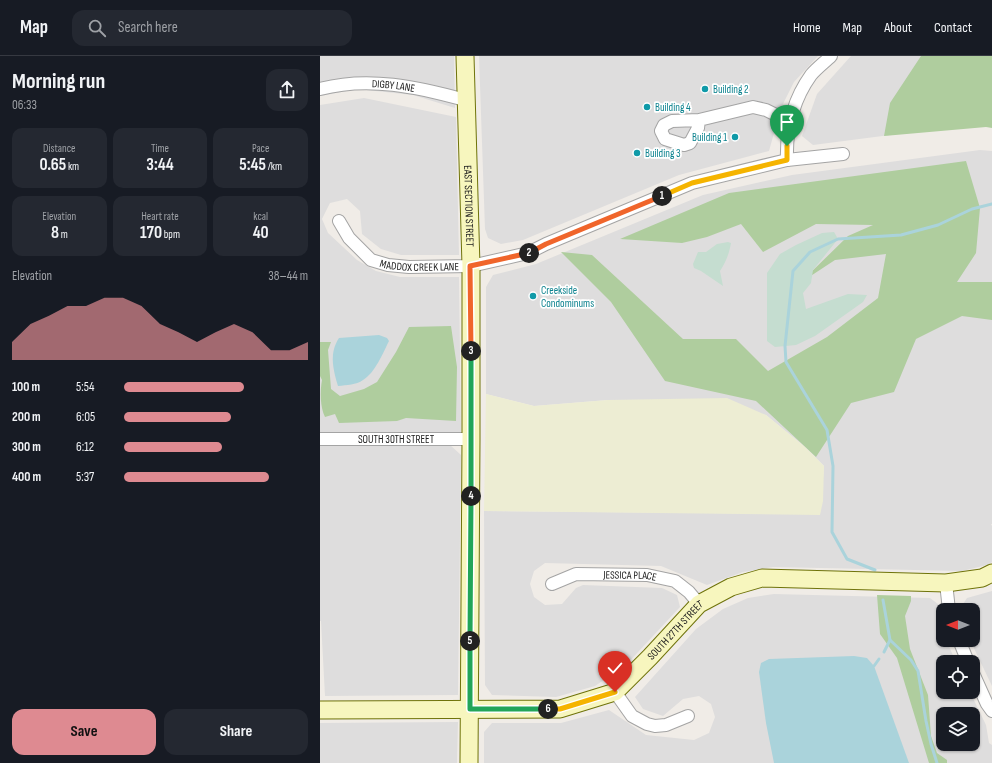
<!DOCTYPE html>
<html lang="en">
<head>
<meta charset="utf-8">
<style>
  body { margin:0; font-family:"Sofia Sans Condensed",sans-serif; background:#242831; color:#f1f3f6; height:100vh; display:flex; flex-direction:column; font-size:15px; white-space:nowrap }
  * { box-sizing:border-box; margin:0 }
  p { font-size:13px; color:#9ea1a6 }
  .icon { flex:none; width:22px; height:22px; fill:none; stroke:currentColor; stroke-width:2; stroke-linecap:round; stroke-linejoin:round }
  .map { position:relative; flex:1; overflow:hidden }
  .side { display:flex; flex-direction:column; background:#171b24; width:320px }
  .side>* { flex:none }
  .needle { width:26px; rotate:270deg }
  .buttons { position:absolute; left:616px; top:547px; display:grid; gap:8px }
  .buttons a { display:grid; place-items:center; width:44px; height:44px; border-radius:8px; background:#171b24; box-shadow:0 1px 3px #0004; font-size:20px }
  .pin { position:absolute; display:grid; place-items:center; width:34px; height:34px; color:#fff; margin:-41px -17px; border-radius:50% 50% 50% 0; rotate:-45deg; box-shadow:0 0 4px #0007 }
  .pin .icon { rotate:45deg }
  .km { position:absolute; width:20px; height:20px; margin:-10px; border-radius:50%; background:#222; color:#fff; font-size:11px; line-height:20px; text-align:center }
  .round { display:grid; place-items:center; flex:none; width:42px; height:42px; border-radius:12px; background:#242831 }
  .summary { display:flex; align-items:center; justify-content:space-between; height:68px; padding:0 12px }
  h1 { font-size:22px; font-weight:700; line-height:30px }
  .stats { display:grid; grid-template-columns:repeat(3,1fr); gap:6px; height:68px; padding:4px 12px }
  .stats div { display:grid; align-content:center; border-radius:10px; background:#242831; text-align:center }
  .stats b { font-size:17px; font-weight:700 }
  .stats small { font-size:11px; font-weight:400 }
  .stats p { font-size:11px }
  .chart { height:112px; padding:8px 12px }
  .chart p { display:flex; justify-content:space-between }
  .chart svg { width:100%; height:72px; margin-top:4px; fill:#de8a91; opacity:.7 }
  .action { display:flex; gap:8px; margin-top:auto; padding:8px 12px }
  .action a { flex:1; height:46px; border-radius:12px; background:#de8a91; color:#111; font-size:16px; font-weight:700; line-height:46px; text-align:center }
  .action a+a { background:#242831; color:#f1f3f6 }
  ul { padding:0 12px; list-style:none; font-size:13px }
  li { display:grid; grid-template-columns:64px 48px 1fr; align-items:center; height:30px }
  li i { height:10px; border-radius:5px; background:#de8a91 }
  header { display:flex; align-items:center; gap:24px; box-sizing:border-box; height:56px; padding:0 20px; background:#171b24; border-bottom:1px solid #363941 }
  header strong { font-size:19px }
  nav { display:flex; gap:22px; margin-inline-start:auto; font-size:14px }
  .search { width:280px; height:36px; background:#242831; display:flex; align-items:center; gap:10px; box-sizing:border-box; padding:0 14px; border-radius:12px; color:#9ea1a6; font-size:15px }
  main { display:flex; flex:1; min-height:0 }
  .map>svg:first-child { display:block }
  .residential { fill:#dedddd; fill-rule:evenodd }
  .farmland { fill:#ededd3 }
  .forest { fill:#afcd9e }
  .wetland { fill:#c5ddd0 }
  .water { fill:#aad3db }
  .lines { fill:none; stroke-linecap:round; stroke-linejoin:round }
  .stream { stroke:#aad3db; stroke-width:3 }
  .street-casing { stroke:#a4a4a4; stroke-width:14 }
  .secondary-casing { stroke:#6f730a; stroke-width:19 }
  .street { stroke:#fff; stroke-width:12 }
  .secondary { stroke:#f7f6be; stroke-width:17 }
  .split-1-casing { stroke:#fff; stroke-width:8 }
  .split-2-casing { stroke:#fff; stroke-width:8 }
  .split-3-casing { stroke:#fff; stroke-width:8 }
  .split-4-casing { stroke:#fff; stroke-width:8 }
  .split-5-casing { stroke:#fff; stroke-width:8 }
  .split-6-casing { stroke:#fff; stroke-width:8 }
  .split-7-casing { stroke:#fff; stroke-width:8 }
  .split-1 { stroke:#f5b400; stroke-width:5 }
  .split-2 { stroke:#f0652b; stroke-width:5 }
  .split-3 { stroke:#f0652b; stroke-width:5 }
  .split-4 { stroke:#22a559; stroke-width:5 }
  .split-5 { stroke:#22a559; stroke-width:5 }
  .split-6 { stroke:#22a559; stroke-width:5 }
  .split-7 { stroke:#f5b400; stroke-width:5 }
  .culture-dot { fill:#0f9aa8; stroke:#fff; stroke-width:1.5 }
  .labels { text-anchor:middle; stroke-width:3.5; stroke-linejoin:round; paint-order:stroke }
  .street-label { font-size:11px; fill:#202020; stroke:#fff }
  .culture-label { font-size:11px; fill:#0d838f; stroke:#fff; text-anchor:start }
</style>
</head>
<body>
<header>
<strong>Map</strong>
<div class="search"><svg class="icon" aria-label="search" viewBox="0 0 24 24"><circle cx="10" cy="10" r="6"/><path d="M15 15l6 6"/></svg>Search here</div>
<nav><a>Home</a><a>Map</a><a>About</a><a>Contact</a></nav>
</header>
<main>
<section class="side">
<div class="summary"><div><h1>Morning run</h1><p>06:33</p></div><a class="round"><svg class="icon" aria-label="share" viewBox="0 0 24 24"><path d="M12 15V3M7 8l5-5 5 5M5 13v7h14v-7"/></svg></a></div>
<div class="stats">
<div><p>Distance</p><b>0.65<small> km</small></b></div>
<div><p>Time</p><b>3:44</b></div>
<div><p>Pace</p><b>5:45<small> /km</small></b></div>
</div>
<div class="stats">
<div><p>Elevation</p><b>8<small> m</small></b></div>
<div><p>Heart rate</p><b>170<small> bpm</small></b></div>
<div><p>kcal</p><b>40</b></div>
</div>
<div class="chart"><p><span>Elevation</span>38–44 m</p>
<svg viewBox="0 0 160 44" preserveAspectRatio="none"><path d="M0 44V33L10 22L20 17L30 11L40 11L50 6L60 6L70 11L80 22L90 27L100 33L110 27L120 22L130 27L140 38L150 38L160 33V44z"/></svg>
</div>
<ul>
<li><b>100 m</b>5:54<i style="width:65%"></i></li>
<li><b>200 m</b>6:05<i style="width:58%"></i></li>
<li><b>300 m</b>6:12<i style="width:53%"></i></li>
<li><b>400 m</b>5:37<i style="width:79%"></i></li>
</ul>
<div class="action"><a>Save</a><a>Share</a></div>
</section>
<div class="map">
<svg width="672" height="707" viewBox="0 0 672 707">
  <rect width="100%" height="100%" fill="#f0ece7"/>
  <!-- residential -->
  <g class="residential">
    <polygon points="0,0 134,0 135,52 93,39 37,33 0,40"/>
    <polygon points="159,0 498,0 474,26 461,52 449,95 359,119 203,184 181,188 168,182 165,173"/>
    <polygon points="531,0 672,0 663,67 493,89 482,80 497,38"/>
    <polygon points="44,42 136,61 139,199 81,199 61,193 42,178 40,155 27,143 10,147 2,163 8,177 37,204 56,215 80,221 139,221 141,376 0,376 0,49"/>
    <polygon points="660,94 672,95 672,468 671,468 672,470 672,506 667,509 642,515 453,511 423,516 387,529 341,510 225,507 214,515 210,528 214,541 225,549 242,548 256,532 263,529 342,532 357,539 360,551 306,609 275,630 236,641 172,639 165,629 164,455 500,458 504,410 485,391 446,359 288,344 214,350 166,338 166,231 173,219 216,208 383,139 472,119"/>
    <polygon points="130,389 141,399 138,639 5,640 1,565 0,565 0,390"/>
    <polygon points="672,535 672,630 650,584 653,584 653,554 642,554 641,551 647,542"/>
    <path d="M454,538L610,542L618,548L623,574V584H626L636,606H623V636H650L666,669L669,687L672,689V707H164V676L172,667H241L289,654L326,679L374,684L389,677L395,661L391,648L379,640L363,643L343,660L323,653L315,641L376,573L403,553L428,542ZM623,658H653V688H623Z"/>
    <polygon points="138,666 137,707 0,707 0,667"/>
  </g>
  <!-- farmland -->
  <polygon class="farmland" points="166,338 214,350 288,344 407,342 446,359 485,391 504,410 503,445 500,459 164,455"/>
  <!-- forest -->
  <g class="forest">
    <polygon points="601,0 672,0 672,72 666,71 564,80 570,47"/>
    <polygon points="646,105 660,152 656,197 637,226 672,226 672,264 642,260 596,283 574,336 531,347 496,401 436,345 345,325 291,246 241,196 272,199 363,283 416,283 448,315 507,281 558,242 566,198 515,204 480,227 528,180 553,169 496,168 443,196 421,168 387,181 362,187 300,183 409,137"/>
    <path d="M131,270L137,311L136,365L86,362L77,365L19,367L15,358L5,361C0,351 0,335 2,324L0,320V286H11L8,294L11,333L20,340L44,333L57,326L76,296L89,271Z"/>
    <polygon points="557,539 591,540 591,545 585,560 590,593 608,639 611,680 617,697 627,704 627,707 609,707 577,602 560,578"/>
  </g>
  <!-- wetland -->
  <g class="wetland">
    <polygon points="514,176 518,183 493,214 491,227 483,237 486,253 528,238 547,239 543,246 495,280 476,289 455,291 447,285 447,217 460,198 476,189 502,177"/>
    <path d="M408,186L411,187C409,198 406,206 400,215L403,230L381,215L374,212L373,208L378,196H386L397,188Z"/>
  </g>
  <!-- water -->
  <g class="water">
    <path d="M59,279L67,282L69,285C63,297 55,317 43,324C36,329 27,329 18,330C13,313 9,297 19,282Z"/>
    <polygon points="534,600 547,602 554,610 589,707 454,707 446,667 439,616 441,607 449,603"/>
  </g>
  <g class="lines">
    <!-- stream -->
    <g class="stream">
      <polyline points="555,514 527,503 512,476 513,410 507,374 466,306 465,290 473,215 490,196 518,183 581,179 618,169 652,153 672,148"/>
      <polyline points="563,544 570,584 591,604 598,615 606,665 611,688 617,707"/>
      <polyline points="564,596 570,584"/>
      <polyline points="554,610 559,603"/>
    </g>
    <!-- street casing -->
    <g class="street-casing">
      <g id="street">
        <path id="s1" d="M0,33C48,20 98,31 145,44"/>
        <polyline points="379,64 378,72 370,87 364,89 345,83 341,75 344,69 352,65 379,64 433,51 446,54 470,66"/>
        <path d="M467,104C466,74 473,44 491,19C497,12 505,6 511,0"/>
        <path id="s2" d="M19,165L29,182L51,204L68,209L89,211L151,210L208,197L226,188L372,127L467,104L523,98"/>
        <path id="s3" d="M0,383H151"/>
        <polyline points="626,527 629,554"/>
        <path id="s4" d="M232,528L256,518L327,519L355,525L369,536L379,548"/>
        <polyline points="639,584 648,606"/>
        <polyline points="653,617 667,648 672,655"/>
        <polyline points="295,636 312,660 327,668 335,670 346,669 368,660"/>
      </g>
    </g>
    <!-- secondary casing -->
    <g class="secondary-casing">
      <g id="secondary">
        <path id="s5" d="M145,0L151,210V383L149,707"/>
        <path id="s6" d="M0,654L240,653L295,636L330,601L379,548L411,531L442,522L626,527L662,522L672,517"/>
      </g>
    </g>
    <!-- street -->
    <use href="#street" class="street"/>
    <!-- secondary -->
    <use href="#secondary" class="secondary"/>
  </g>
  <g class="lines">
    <!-- split-1 casing -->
    <g class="split-1-casing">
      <polyline id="split-1" points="342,140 372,127 467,104 467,90"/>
    </g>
    <!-- split-2 casing -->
    <g class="split-2-casing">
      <polyline id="split-2" points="209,197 226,188 342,140"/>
    </g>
    <!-- split-3 casing -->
    <g class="split-3-casing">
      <polyline id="split-3" points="151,295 150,210 209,197"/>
    </g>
    <!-- split-4 casing -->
    <g class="split-4-casing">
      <polyline id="split-4" points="151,295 151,440"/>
    </g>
    <!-- split-5 casing -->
    <g class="split-5-casing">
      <polyline id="split-5" points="150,585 151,440"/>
    </g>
    <!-- split-6 casing -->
    <g class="split-6-casing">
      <polyline id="split-6" points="150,585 150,653 228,653"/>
    </g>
    <!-- split-7 casing -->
    <g class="split-7-casing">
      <polyline id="split-7" points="228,653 240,653 295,636"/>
    </g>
    <!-- split-1 -->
    <use href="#split-1" class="split-1"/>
    <!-- split-2 -->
    <use href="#split-2" class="split-2"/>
    <!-- split-3 -->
    <use href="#split-3" class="split-3"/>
    <!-- split-4 -->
    <use href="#split-4" class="split-4"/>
    <!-- split-5 -->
    <use href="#split-5" class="split-5"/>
    <!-- split-6 -->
    <use href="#split-6" class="split-6"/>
    <!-- split-7 -->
    <use href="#split-7" class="split-7"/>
  </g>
  <!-- markers -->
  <g class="culture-dot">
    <circle cx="385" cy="33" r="4"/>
    <circle cx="327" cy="51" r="4"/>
    <circle cx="415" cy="81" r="4"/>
    <circle cx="317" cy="97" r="4"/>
    <circle cx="213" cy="240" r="4"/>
  </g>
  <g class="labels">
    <!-- street labels -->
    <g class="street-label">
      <text dy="4" stroke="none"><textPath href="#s1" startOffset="74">DIGBY LANE</textPath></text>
      <text dy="4" stroke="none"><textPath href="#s5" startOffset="150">EAST SECTION STREET</textPath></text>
      <text dy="4" stroke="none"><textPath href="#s2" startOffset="100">MADDOX CREEK LANE</textPath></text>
      <text dy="4" stroke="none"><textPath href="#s3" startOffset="76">SOUTH 30TH STREET</textPath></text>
      <text dy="4" stroke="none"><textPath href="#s4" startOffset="80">JESSICA PLACE</textPath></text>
      <text dy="4" stroke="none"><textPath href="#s6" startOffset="384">SOUTH 27TH STREET</textPath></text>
    </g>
    <!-- culture labels -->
    <g class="culture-label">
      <text x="393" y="37">Building 2</text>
      <text x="335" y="55">Building 4</text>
      <text x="407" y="85" text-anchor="end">Building 1</text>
      <text x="325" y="101">Building 3</text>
      <text x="221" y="238">Creekside<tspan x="221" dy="13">Condominums</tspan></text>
    </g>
  </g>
</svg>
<div class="buttons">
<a><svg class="needle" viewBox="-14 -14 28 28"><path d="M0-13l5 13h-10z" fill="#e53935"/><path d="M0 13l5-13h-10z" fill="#9ea1a6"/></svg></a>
<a><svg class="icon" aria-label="locate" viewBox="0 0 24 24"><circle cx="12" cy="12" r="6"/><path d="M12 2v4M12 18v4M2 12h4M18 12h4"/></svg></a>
<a><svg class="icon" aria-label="layers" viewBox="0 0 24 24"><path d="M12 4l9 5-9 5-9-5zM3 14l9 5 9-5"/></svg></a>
</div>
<div class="pin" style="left:467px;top:90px;background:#1e9e55"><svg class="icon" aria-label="arrive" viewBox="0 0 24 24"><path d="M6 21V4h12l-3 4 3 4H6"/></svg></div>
<div class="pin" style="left:295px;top:636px;background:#d93025"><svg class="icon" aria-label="check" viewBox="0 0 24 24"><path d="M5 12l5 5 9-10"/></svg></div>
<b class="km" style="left:342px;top:140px">1</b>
<b class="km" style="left:209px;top:197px">2</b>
<b class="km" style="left:151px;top:295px">3</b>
<b class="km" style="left:151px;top:440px">4</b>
<b class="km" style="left:150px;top:585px">5</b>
<b class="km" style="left:228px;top:653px">6</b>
</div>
</main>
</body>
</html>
